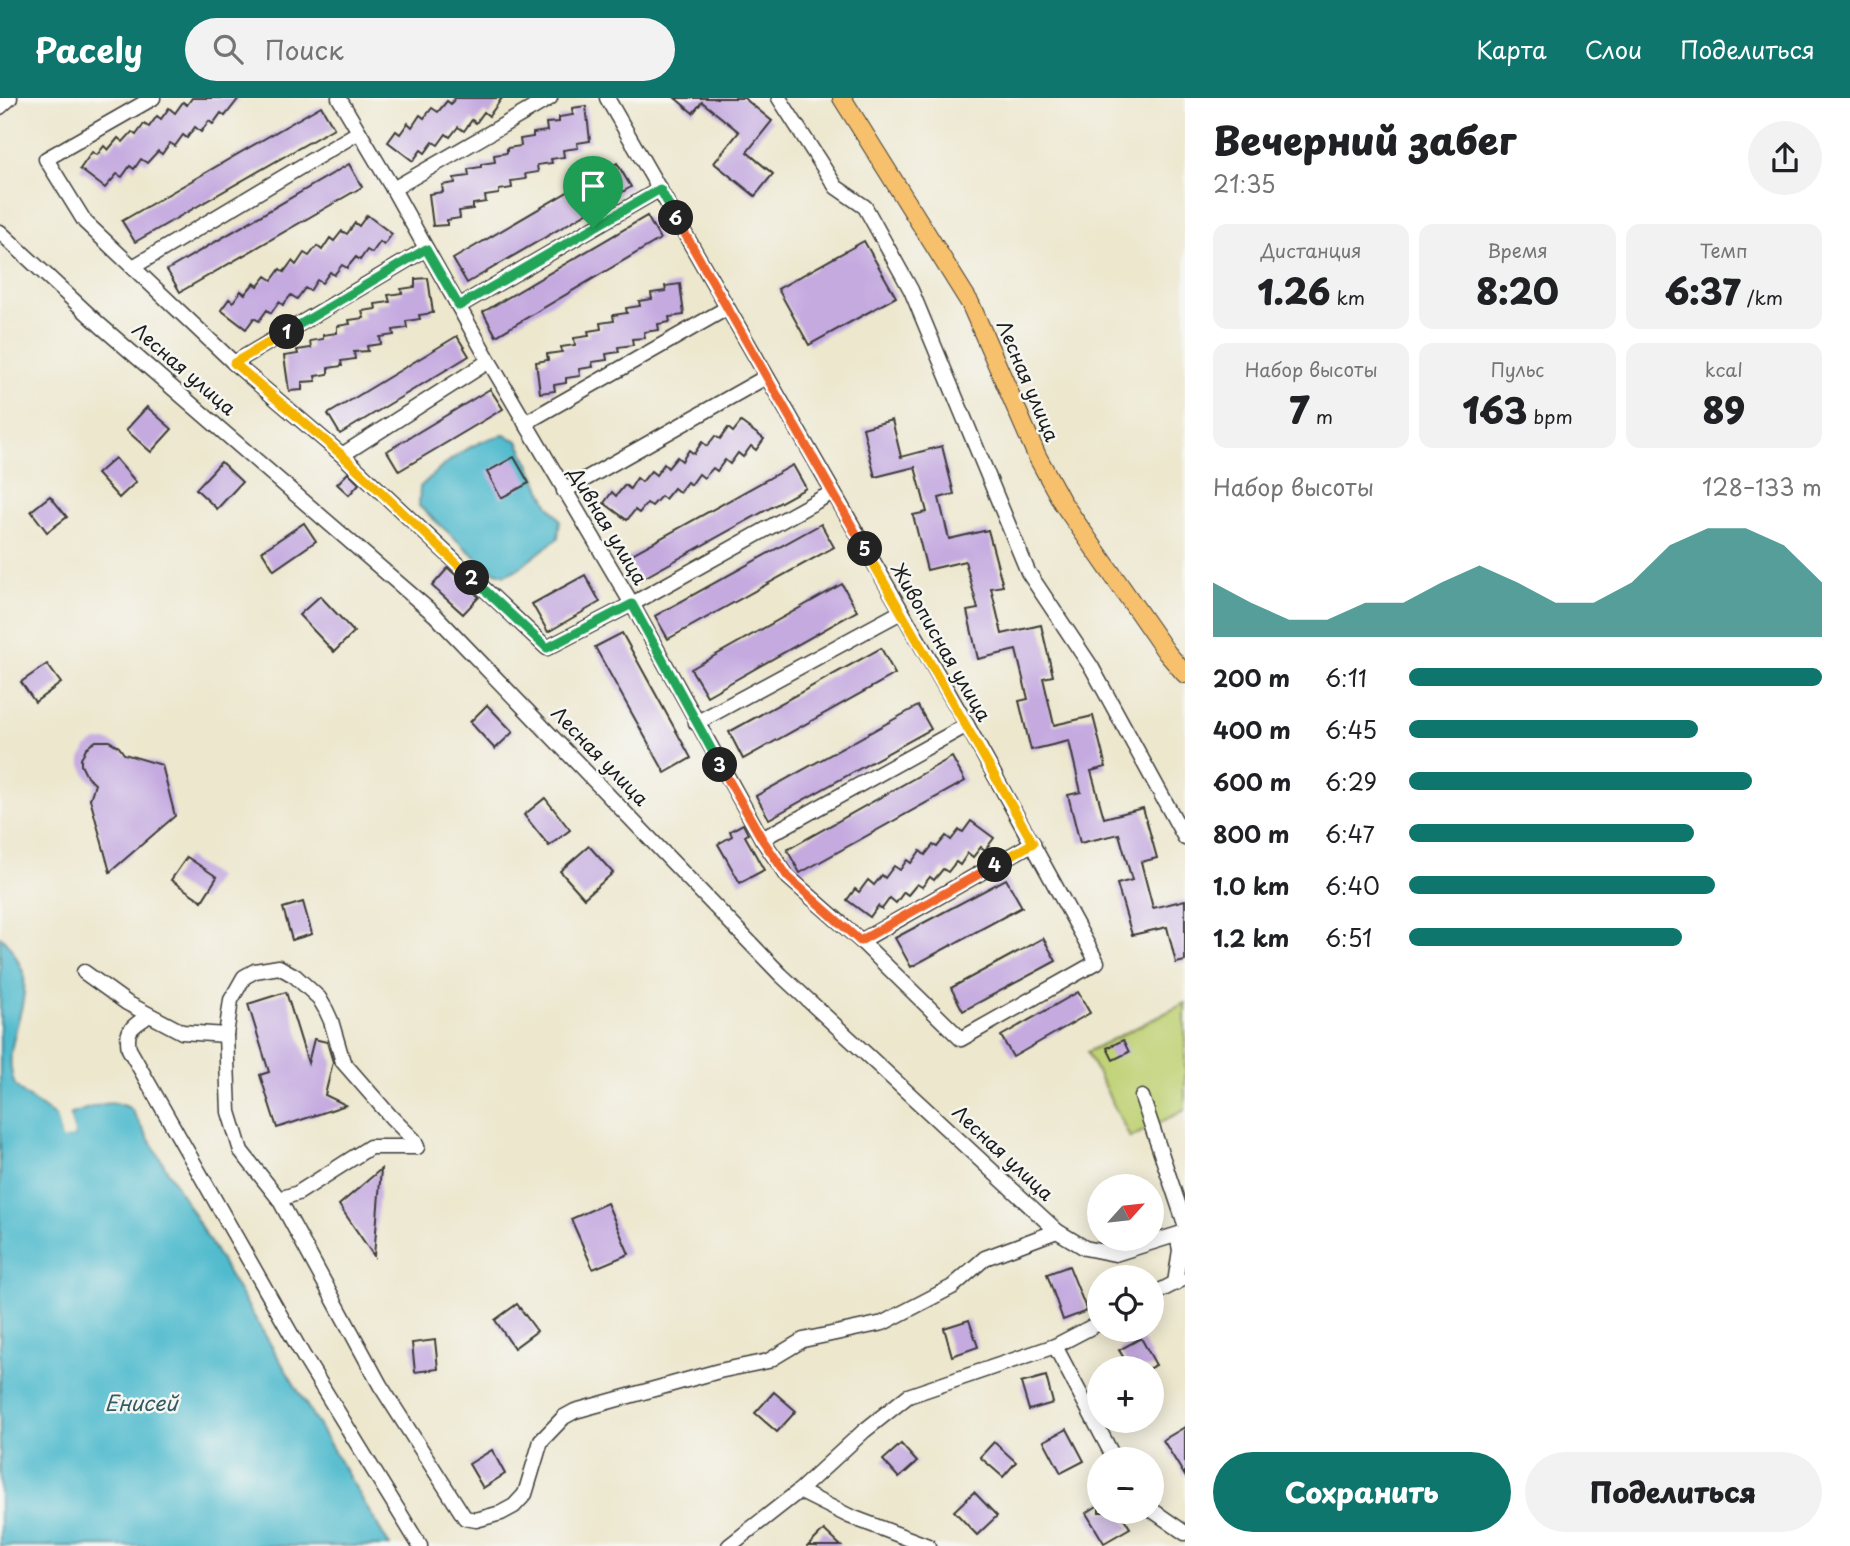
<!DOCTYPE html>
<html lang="ru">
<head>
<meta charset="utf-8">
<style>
  body { margin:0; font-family:"Playpen Sans",sans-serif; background:#f2f2f2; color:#202124; height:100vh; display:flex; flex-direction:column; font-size:26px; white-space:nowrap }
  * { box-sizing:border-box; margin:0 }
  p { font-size:23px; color:#757577 }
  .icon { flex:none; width:38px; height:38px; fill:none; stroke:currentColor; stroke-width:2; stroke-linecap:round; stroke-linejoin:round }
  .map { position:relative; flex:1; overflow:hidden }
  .drawer { display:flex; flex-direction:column; background:#fff; width:665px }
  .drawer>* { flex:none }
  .needle { width:46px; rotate:63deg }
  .fabs { position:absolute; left:1087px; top:1076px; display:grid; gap:14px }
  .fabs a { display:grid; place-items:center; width:77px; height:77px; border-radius:50%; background:#fff; box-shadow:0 4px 18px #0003; font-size:35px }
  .pin { position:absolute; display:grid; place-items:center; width:60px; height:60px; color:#fff; margin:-72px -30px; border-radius:50% 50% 50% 0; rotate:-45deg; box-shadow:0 0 7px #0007 }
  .pin .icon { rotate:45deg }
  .km { position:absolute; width:35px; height:35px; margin:-18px; border-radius:50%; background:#222; color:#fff; font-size:19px; line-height:35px; text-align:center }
  .round { display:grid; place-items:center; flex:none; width:74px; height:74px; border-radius:37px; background:#f2f2f2 }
  .head { display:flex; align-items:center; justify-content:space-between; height:119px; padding:0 28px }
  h1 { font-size:38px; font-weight:800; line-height:52px }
  .metrics { display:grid; grid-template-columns:repeat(3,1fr); gap:10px; height:119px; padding:7px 28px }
  .metrics div { display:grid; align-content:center; border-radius:14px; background:#f2f2f2; text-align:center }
  .metrics b { font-size:35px; font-weight:800 }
  .metrics small { font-size:19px; font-weight:400 }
  .metrics p { font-size:19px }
  .chart { height:196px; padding:14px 28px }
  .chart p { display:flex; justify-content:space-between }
  .chart svg { width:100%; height:126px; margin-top:7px; fill:#0f766e; opacity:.7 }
  .cta { display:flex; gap:14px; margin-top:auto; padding:14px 28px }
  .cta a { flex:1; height:80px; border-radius:42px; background:#0f766e; color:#fff; font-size:28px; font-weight:800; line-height:80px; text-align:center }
  .cta a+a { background:#f2f2f2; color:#202124 }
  ul { padding:0 28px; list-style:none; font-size:23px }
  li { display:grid; grid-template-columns:112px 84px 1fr; align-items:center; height:52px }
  li i { height:18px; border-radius:9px; background:#0f766e }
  header { display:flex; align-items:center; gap:42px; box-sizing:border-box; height:98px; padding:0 35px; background:#0f766e; color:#fff }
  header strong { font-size:33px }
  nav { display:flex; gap:38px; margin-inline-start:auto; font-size:24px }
  .search { width:490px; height:63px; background:#f2f2f2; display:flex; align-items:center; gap:18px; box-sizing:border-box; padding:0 24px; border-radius:38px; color:#757577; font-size:26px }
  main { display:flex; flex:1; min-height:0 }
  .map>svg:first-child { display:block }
  .green { fill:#bfd174; stroke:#6e7648; stroke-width:2 }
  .water { fill:#51bbce; stroke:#366c75; stroke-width:2 }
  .pier { fill:#ede7ce }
  .building { fill:#c5aae0 }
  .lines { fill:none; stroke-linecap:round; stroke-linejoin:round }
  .minor-casing { stroke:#3b3a37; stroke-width:17 }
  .major-casing { stroke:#3b3a37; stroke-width:20 }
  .minor { stroke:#fff; stroke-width:14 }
  .major { stroke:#f7c06c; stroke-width:18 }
  .split-1-casing { stroke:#fff; stroke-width:14 }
  .split-2-casing { stroke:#fff; stroke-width:14 }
  .split-3-casing { stroke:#fff; stroke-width:14 }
  .split-4-casing { stroke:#fff; stroke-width:14 }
  .split-5-casing { stroke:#fff; stroke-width:14 }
  .split-6-casing { stroke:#fff; stroke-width:14 }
  .split-7-casing { stroke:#fff; stroke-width:14 }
  .split-1 { stroke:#22a559; stroke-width:9 }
  .split-2 { stroke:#f5b400; stroke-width:9 }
  .split-3 { stroke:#22a559; stroke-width:9 }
  .split-4 { stroke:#f0652b; stroke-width:9 }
  .split-5 { stroke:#f5b400; stroke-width:9 }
  .split-6 { stroke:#f0652b; stroke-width:9 }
  .split-7 { stroke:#22a559; stroke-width:9 }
  .labels { text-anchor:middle; stroke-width:5; stroke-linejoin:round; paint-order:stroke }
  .street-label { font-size:19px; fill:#1c1c1c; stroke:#f6f6f2 }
  .water-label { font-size:21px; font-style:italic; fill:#315c63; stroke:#f6f6f2 }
</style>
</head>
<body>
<header>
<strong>Pacely</strong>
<div class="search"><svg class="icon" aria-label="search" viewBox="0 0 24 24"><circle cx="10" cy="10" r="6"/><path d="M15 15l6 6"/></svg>Поиск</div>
<nav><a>Карта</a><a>Слои</a><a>Поделиться</a></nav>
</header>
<main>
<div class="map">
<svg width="1185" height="1448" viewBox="0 0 1185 1448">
  <rect width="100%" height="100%" fill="#f6f6f2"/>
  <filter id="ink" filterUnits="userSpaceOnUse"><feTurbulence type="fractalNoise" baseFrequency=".0143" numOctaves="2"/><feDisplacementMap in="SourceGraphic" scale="14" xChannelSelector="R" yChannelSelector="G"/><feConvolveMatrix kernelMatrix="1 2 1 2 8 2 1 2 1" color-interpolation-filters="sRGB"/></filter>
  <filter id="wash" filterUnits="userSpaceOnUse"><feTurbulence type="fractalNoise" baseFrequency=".00686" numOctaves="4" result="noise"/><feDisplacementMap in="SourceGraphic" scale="28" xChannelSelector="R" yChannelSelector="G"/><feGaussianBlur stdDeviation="1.57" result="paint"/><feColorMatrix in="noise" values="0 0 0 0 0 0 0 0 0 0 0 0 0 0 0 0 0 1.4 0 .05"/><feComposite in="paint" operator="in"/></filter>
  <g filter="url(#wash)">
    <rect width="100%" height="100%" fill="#ede7ce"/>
    <!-- green -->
    <polygon class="green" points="1185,905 1185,1012 1130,1040 1087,954"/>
    <!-- water -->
    <g class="water">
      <path d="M504,337L518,343L548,406L560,422L558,440L518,471L505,477L490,472L419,408L420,389C444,366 470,343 504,337Z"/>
      <path d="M0,838C7,843 12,852 16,859C19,865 24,873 24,879C28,917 0,949 15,987C26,1001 44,1009 57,1020L62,1041L75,1038L69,1017C90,1010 112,998 131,1011L390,1448H0Z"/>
    </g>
    <!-- pier -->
    <polygon class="pier" points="55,1014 60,1019 65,1037 70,1036 66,1018 68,1014 75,1038 62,1042"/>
    <g id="blocks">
      <!-- building -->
      <g class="building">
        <polygon points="192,0 239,0 225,18 221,15 213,26 209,23 201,34 195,29 187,40 183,37 175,48 170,45 162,56 158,53 147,65 141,61 134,71 130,68 122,79 117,76 105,90 80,71 92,54 97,57 104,48 108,52 118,40 123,44 132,34 136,37 144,26 149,29 157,18 161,21 169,10 175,15 183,4 187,7"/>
        <polygon points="455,0 502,0 489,18 484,14 476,25 472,22 464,33 458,29 450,39 446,36 438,47 433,44 425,55 421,52 413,63 388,44 396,33 400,36 408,25 412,29 420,17 424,20 432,10 438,14 447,3 451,6"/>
        <polygon points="675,0 744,0 772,23 747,54 773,76 755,98 714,65 739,34 702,4 693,15"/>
        <polygon points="321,8 334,30 135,144 122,123"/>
        <polygon points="586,8 590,43 577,45 578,50 563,52 564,59 551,61 552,65 537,67 538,74 525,76 526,81 511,83 512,90 499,92 499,96 485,98 486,104 473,106 473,111 459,113 460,120 447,122 447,127 433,128 429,96 443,94 442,87 455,85 454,80 469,78 468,71 481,69 481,66 495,64 494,57 507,55 507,50 521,48 520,41 533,39 533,35 547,33 546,25 559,24 559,19 573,17 572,10"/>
        <polygon points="617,65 631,89 467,185 453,161"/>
        <polygon points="349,66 362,89 180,194 167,172"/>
        <polygon points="367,117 392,136 384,147 380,144 372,155 367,152 360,162 356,159 347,170 342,167 334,177 330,174 322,185 317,182 310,193 305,190 297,201 291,197 283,207 279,204 271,215 267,212 259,223 254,220 246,231 221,212 229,201 233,204 241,193 245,196 254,185 258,188 266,178 272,182 280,171 284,174 292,163 296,167 304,155 309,158 317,148 322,152 330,140 334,143 342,133 347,136 355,125 359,128"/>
        <polygon points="647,118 660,141 496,238 483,214"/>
        <polygon points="864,143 896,199 809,247 778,191"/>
        <polygon points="428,180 433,215 419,217 420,221 406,223 407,230 393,232 394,237 380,239 381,246 367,248 368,253 354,254 355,261 341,263 342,268 328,270 328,276 315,278 316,283 302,284 302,292 289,293 284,258 298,256 297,252 311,250 310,243 323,241 323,237 337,235 337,228 350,226 349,222 364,220 362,213 376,211 375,206 390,204 388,197 402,195 401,191 415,189 415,181"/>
        <polygon points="680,186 684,217 669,219 670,224 658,226 659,232 644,234 645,240 632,241 633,247 618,249 619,254 606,256 607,262 592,264 593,269 579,271 580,278 566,280 566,285 554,287 555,293 540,295 536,264 548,262 547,256 562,254 561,249 575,247 574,240 589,238 588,233 601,231 600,225 614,223 613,217 627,215 626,210 640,208 639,203 652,201 651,195 666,193 665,188"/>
        <polygon points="457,238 469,258 340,336 328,316"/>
        <polygon points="490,291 503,311 399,373 387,353"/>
        <polygon points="147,309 172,331 151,354 126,332"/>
        <polygon points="892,322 901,359 942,348 954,396 939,400 949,441 988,432 1003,488 991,490 1002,536 1041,527 1053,578 1043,580 1054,627 1093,618 1106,669 1091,673 1104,720 1143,710 1157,760 1141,764 1153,810 1185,802 1185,863 1176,865 1167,829 1132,837 1117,786 1132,782 1119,736 1080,745 1068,697 1081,694 1069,643 1031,652 1019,603 1028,601 1016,552 978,561 967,513 978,511 965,463 927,472 913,417 927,414 915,369 875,379 863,330"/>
        <polygon points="741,324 764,341 756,352 751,348 743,359 738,355 730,366 725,362 717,373 713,370 704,380 699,376 691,387 687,384 679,394 674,390 665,401 661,398 652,408 647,405 639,415 635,412 627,422 604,405 612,394 616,398 625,387 630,391 637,380 642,384 651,373 656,377 664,366 668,370 677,359 682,363 689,352 694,356 702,344 707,348 715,338 720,341 728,330 733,334"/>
        <polygon points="514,359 529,385 501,400 487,374"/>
        <polygon points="115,360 136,384 119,400 97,376"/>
        <polygon points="221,364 242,384 217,411 196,391"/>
        <polygon points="793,367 806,390 640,482 627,459"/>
        <polygon points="348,375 359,386 349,397 337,386"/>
        <polygon points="50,398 67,419 47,434 31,413"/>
        <polygon points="304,425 316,443 274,472 262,453"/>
        <polygon points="821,426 834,449 668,541 655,518"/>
        <polygon points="448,470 479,499 463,516 432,488"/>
        <polygon points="585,477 600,504 548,534 532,506"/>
        <polygon points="842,486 857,513 707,598 691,571"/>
        <polygon points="320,498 354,534 334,554 299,517"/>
        <polygon points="622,535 691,660 665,675 595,549"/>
        <polygon points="881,550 895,576 743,661 729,634"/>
        <polygon points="47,566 61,585 35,604 21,584"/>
        <polygon points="487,607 513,634 495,651 470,624"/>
        <polygon points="918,608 931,631 769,721 756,698"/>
        <polygon points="96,643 109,643 119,649 124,656 162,667 175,718 110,774 90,701 95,686 87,679 81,667 81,661 86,650"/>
        <polygon points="952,659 965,683 800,775 787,752"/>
        <polygon points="545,700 570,732 549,748 524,717"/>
        <polygon points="971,723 994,740 985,752 981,749 973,759 968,755 960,767 956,764 948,774 943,771 934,782 930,779 922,789 917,786 908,797 904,794 896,805 890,800 882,811 878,808 870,819 847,802 855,791 859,794 868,782 874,787 882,777 885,780 894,768 900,772 907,762 911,765 920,753 925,757 933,747 937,749 946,738 951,742 959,732 963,734"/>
        <polygon points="743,726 748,736 745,738 764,772 740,785 718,746 732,738 730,733"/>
        <polygon points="589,748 613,775 584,800 560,773"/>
        <polygon points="187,759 217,779 202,803 171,782"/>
        <polygon points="1006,781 1022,809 911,869 895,840"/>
        <polygon points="303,804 312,836 292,842 283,810"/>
        <polygon points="1043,840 1056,863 963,913 951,890"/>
        <polygon points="286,894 308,965 314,941 327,944 333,964 325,997 346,1007 277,1030 260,977 269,974 248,906"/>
        <polygon points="1078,894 1090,915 1013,959 1001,938"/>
        <polygon points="1123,942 1129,954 1113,962 1107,950"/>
        <polygon points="381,1071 374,1158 339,1107"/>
        <polygon points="607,1105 629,1156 593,1171 571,1121"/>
        <polygon points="1069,1168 1087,1213 1063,1222 1047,1176"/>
        <polygon points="517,1206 537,1233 514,1250 495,1222"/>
        <polygon points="969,1222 978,1249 952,1258 944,1230"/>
        <polygon points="1141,1240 1156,1267 1150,1270 1130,1270 1119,1252"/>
        <polygon points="435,1242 438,1271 415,1274 412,1245"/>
        <polygon points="1046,1278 1053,1305 1029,1312 1021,1285"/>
        <polygon points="774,1294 796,1313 777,1334 755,1315"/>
        <polygon points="1185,1329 1185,1378 1163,1342"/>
        <polygon points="1067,1331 1084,1363 1061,1375 1044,1343"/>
        <polygon points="994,1344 1016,1364 1003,1379 980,1359"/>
        <polygon points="901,1346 917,1364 899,1380 883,1362"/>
        <polygon points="492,1352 505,1376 483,1390 469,1366"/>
        <polygon points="974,1394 997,1418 977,1437 954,1413"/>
        <polygon points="1099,1407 1099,1414 1120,1414 1130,1430 1104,1445 1086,1415"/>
        <polygon points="824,1432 841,1448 808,1448"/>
      </g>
    </g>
  </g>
  <g filter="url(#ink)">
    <use href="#blocks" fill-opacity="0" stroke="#3b3a37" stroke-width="2"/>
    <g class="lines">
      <!-- minor casing -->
      <g class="minor-casing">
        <g id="minor">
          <polyline points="153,0 46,61 85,124 234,265 342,357 547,550 632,506 833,394"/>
          <polyline points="339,0 393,91 489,263 632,506 762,741 788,779 861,843 961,941 1097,864 967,627 607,0"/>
          <polyline points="779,0 836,89 865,109 911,192 1028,474 1092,570 1185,740"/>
          <polyline points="0,9 10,0"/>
          <polyline points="393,91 550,0"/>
          <polyline points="0,134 101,228 435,517 781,877 1057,1133 1085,1150 1115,1156 1185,1134"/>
          <polyline points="133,169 359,34"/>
          <polyline points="459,208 660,91"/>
          <polyline points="234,265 426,151"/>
          <polyline points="525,325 727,210"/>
          <polyline points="342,357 489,263"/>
          <polyline points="564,393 766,279"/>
          <polyline points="696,625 901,514"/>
          <polyline points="762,741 967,627"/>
          <polyline points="861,843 1033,745"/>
          <polyline points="84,874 127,905 182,934 226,937 231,902 244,879 255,873 279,869 295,878 319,900 326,912 331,923 343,964 391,1019 414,1042 417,1049"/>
          <path d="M148,918C133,928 125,931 129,951L304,1259L420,1448"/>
          <polyline points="226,937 229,1014 241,1053 279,1101 380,1287 465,1420 476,1422 501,1415 514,1408 525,1396 541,1343 564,1319 575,1313 719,1273 768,1263 803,1242 883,1225 952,1189 985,1160 1057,1133"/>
          <polyline points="1142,999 1185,1126"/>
          <polyline points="279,1101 298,1095 370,1049 417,1049"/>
          <polyline points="1175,1185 1180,1152 1177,1137"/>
          <polyline points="1152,1197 1181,1182"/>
          <polyline points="1055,1248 1115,1362"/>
          <polyline points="799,1393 849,1418 928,1448"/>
          <polyline points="1152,1412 1185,1435"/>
          <polyline points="729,1448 799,1393 864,1333 908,1298 1055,1248 1099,1225"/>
        </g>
      </g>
      <!-- major casing -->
      <g class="major-casing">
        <polyline id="major" points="842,0 970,205 1037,358 1062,404 1167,555 1185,576"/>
      </g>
      <!-- minor -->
      <use href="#minor" class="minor"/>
      <!-- major -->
      <use href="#major" class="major"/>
    </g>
  </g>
  <g class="lines" filter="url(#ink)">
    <!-- split-1 casing -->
    <g class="split-1-casing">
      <polyline id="split-1" points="287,234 426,151 459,208 593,130"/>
    </g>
    <!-- split-2 casing -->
    <g class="split-2-casing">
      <polyline id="split-2" points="287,234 234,265 342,357 472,480"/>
    </g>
    <!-- split-3 casing -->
    <g class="split-3-casing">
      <polyline id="split-3" points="472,480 547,550 632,506 720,667"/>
    </g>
    <!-- split-4 casing -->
    <g class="split-4-casing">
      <polyline id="split-4" points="720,667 762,741 788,779 860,843 995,767"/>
    </g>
    <!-- split-5 casing -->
    <g class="split-5-casing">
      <polyline id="split-5" points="865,451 1033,745 995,767"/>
    </g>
    <!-- split-6 casing -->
    <g class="split-6-casing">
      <polyline id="split-6" points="676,120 865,451"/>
    </g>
    <!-- split-7 casing -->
    <g class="split-7-casing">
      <polyline id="split-7" points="593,130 660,91 676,120"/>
    </g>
    <!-- split-1 -->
    <use href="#split-1" class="split-1"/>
    <!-- split-2 -->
    <use href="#split-2" class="split-2"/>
    <!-- split-3 -->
    <use href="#split-3" class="split-3"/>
    <!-- split-4 -->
    <use href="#split-4" class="split-4"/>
    <!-- split-5 -->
    <use href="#split-5" class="split-5"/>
    <!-- split-6 -->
    <use href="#split-6" class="split-6"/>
    <!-- split-7 -->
    <use href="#split-7" class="split-7"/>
  </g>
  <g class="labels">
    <!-- street labels -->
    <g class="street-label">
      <text transform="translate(184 271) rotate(41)" y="7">Лесная улица</text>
      <text transform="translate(1028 283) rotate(67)" y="7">Лесная улица</text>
      <text transform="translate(608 428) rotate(59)" y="7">Дивная улица</text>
      <text transform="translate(941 544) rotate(60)" y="7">Живописная улица</text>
      <text transform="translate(600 658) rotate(46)" y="7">Лесная улица</text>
      <text transform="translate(1003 1055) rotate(43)" y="7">Лесная улица</text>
    </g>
    <!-- water labels -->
    <g class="water-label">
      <text x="141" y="1313">Енисей</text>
    </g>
  </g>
</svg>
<div class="fabs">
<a><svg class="needle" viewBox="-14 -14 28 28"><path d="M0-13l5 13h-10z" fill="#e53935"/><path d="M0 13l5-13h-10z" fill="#757577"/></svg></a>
<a><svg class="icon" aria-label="locate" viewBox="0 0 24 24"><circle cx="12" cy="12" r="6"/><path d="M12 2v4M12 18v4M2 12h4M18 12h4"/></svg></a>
<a>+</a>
<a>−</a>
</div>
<div class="pin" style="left:593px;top:130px;background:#1e9e55"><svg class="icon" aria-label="arrive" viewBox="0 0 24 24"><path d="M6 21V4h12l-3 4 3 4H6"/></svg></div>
<b class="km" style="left:287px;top:234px">1</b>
<b class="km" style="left:472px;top:480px">2</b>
<b class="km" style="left:720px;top:667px">3</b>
<b class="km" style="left:995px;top:767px">4</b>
<b class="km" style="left:865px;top:451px">5</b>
<b class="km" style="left:676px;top:120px">6</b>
</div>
<section class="drawer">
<div class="head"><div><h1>Вечерний забег</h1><p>21:35</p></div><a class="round"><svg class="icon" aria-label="share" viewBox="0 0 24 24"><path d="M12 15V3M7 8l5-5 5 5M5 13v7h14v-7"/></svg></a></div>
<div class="metrics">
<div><p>Дистанция</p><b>1.26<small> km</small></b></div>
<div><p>Время</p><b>8:20</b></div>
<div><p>Темп</p><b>6:37<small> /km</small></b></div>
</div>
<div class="metrics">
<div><p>Набор высоты</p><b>7<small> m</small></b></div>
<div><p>Пульс</p><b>163<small> bpm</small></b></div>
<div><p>kcal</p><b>89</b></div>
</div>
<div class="chart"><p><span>Набор высоты</span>128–133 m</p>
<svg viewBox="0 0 160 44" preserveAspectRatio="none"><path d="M0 44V25L10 32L20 38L30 38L40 32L50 32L60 25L70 19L80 25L90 32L100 32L110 25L120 12L130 6L140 6L150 12L160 25V44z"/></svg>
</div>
<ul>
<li><b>200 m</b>6:11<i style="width:100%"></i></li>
<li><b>400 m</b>6:45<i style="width:70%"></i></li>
<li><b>600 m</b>6:29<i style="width:83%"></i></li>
<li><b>800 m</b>6:47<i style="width:69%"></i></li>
<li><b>1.0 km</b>6:40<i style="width:74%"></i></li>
<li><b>1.2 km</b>6:51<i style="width:66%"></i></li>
</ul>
<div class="cta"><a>Сохранить</a><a>Поделиться</a></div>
</section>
</main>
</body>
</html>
